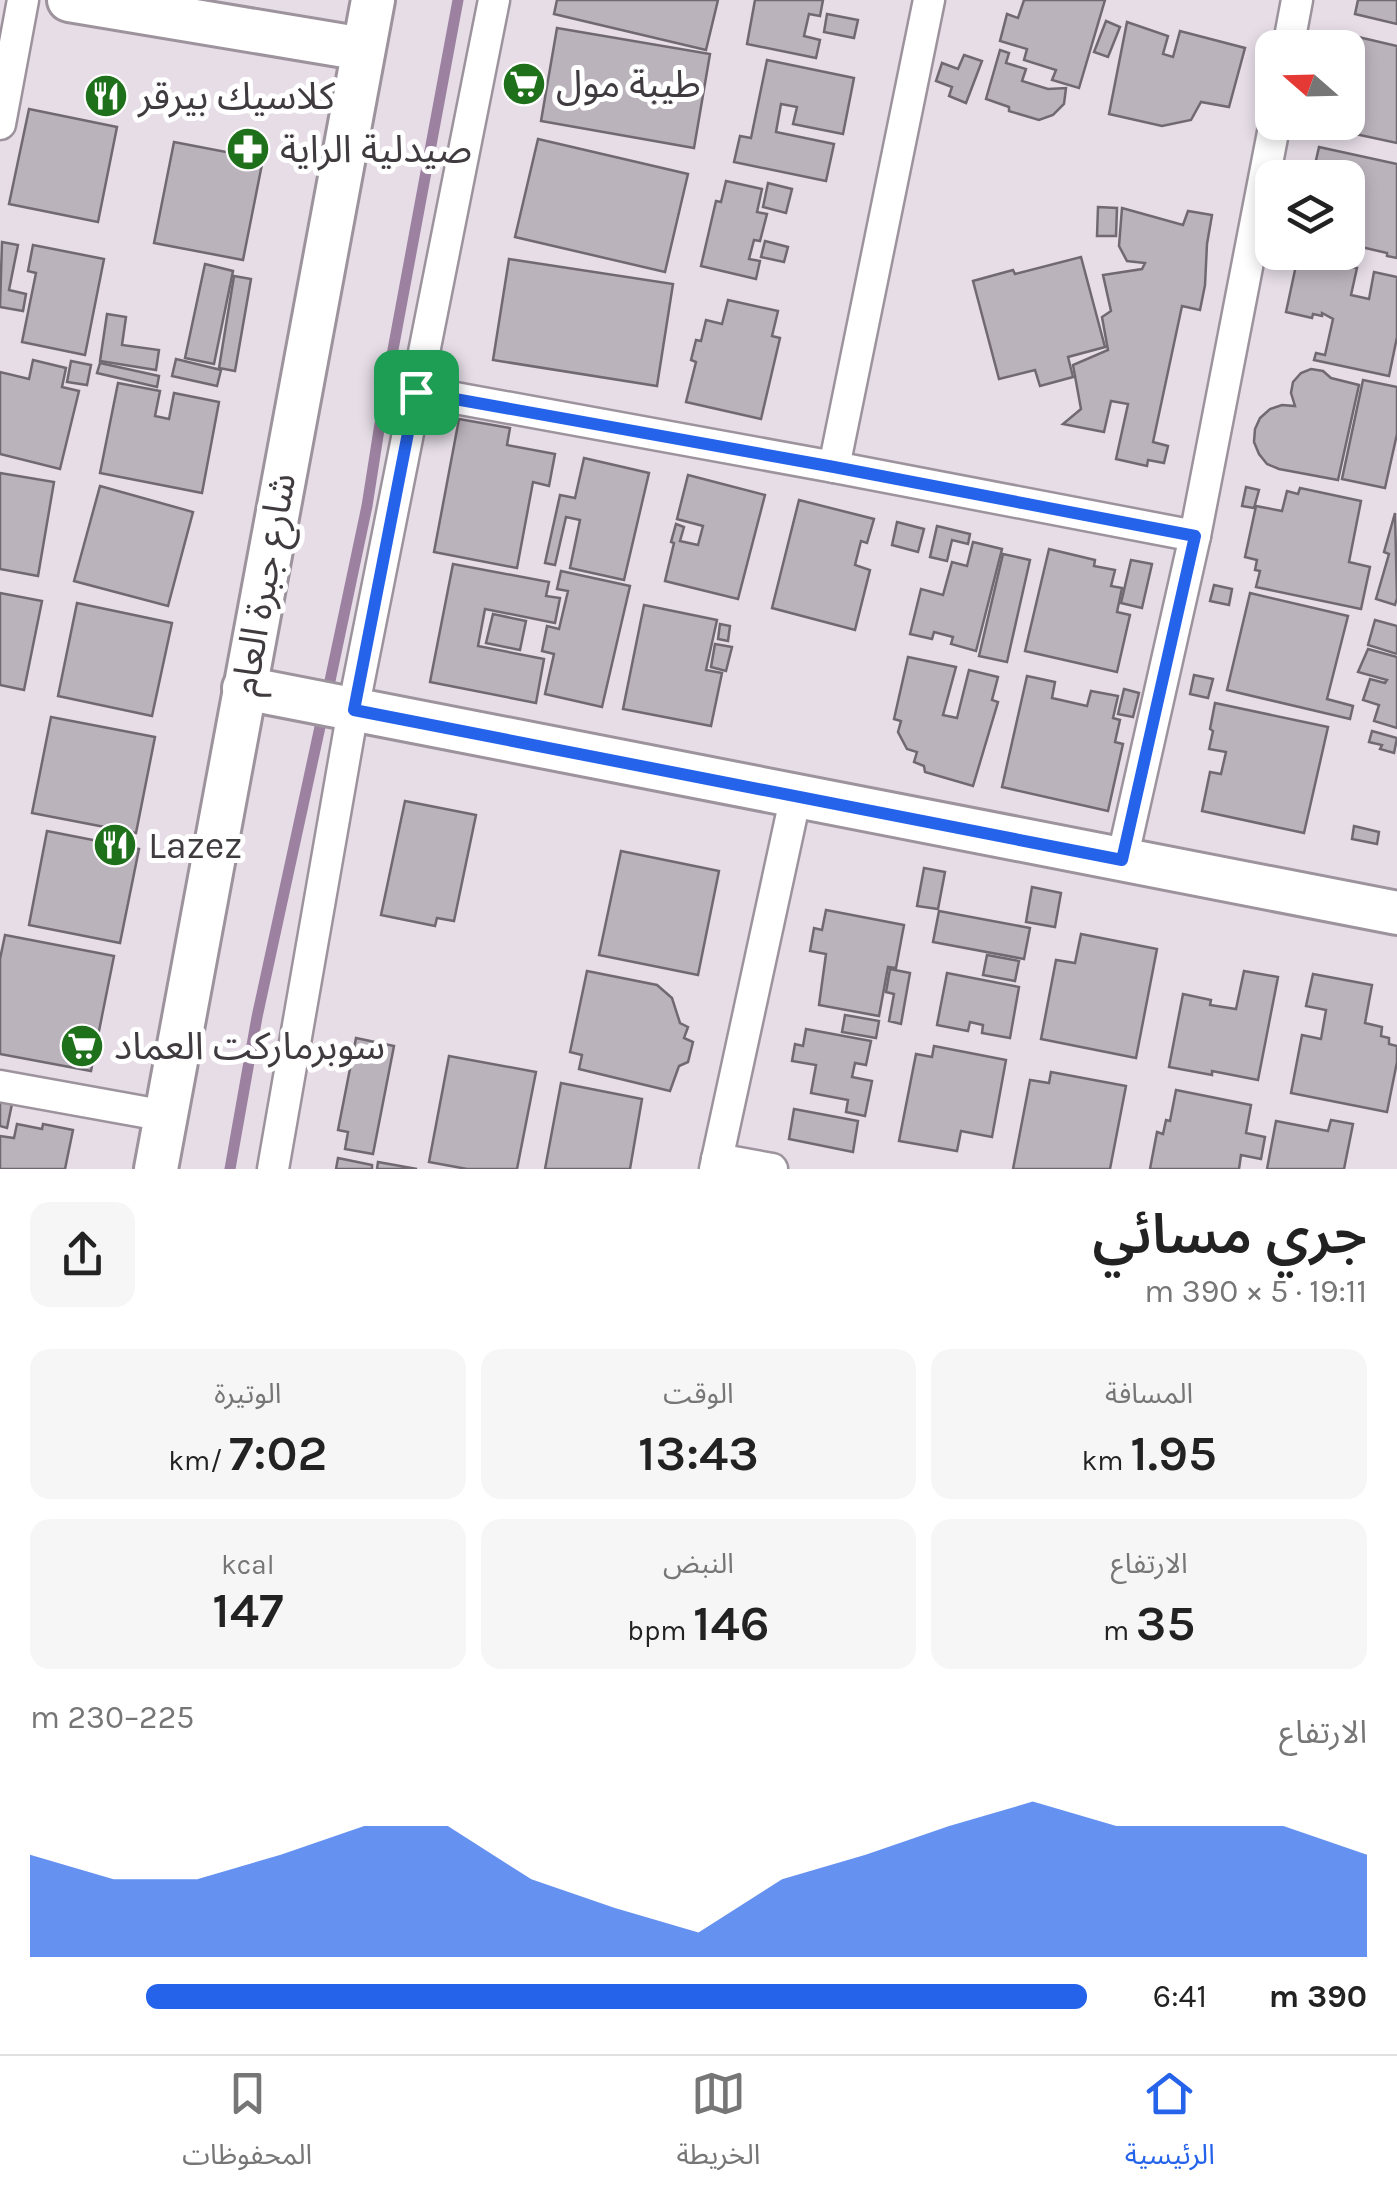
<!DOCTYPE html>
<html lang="ar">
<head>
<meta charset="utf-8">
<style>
  body { margin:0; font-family:Karla,"Noto Sans Arabic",sans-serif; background:#f6f6f6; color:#222; direction:rtl; height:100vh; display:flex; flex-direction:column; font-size:38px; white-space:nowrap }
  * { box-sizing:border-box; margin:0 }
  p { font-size:32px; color:#767676 }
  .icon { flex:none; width:55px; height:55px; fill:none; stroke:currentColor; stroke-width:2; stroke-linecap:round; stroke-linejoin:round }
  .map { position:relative; height:1169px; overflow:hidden; direction:ltr }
  .panel { display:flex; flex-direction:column; background:#fff; flex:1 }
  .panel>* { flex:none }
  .needle { width:65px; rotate:290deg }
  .buttons { position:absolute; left:1255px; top:30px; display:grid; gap:20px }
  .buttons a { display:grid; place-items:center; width:110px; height:110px; border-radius:20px; background:#fff; box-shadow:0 5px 15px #0003; font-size:50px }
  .pin { position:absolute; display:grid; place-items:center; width:85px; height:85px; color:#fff; margin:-42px; border-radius:20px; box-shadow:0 5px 15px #0006 }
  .round { display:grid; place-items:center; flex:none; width:105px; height:105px; border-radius:20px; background:#f6f6f6 }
  .overview { display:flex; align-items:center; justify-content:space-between; height:170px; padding:0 30px }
  h1 { font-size:55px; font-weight:600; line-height:75px }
  .metrics { display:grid; grid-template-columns:repeat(3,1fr); gap:15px; height:170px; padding:10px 30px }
  .metrics div { display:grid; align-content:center; border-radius:20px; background:#f6f6f6; text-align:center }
  .metrics b { font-size:50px; font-weight:600 }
  .metrics small { font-size:28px; font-weight:400 }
  .metrics p { font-size:28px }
  .chart { height:280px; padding:20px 30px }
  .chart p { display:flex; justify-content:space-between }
  .chart svg { width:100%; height:180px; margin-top:10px; fill:#2563eb; opacity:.7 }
  ul { padding:0 30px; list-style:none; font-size:32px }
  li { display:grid; grid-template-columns:160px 120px 1fr; align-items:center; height:75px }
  li i { height:25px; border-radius:12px; background:#2563eb }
  .menu { display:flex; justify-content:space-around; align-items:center; height:140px; border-top:2px solid #e0e0e0; background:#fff; font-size:28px; color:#767676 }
  .menu a { display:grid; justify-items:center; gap:5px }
  .menu .current { color:#2563eb }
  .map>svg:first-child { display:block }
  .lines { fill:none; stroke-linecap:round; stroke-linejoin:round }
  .stream { stroke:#9c82a0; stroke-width:11 }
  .building { fill:#bbb3bc; stroke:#716972; stroke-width:2.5 }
  .street-casing { stroke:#9c939d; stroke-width:35 }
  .secondary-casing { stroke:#9c939d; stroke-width:48 }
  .street { stroke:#fff; stroke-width:30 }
  .secondary { stroke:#fff; stroke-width:42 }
  .route-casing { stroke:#fff; stroke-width:20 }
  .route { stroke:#2563eb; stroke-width:12 }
  .labels { text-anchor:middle; stroke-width:10; stroke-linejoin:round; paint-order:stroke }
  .poi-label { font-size:38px; fill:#3f3b3f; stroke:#fff; text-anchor:start }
  .street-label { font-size:38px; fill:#3f3b3f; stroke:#fff }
</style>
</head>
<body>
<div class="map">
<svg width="1397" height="1169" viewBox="0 0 1397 1169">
  <rect width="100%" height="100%" fill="#e6dde7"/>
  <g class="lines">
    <!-- stream -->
    <g class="stream">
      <polyline points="327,695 367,506 384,398 458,0"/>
      <polyline points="230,1169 257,1017 323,713"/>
    </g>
  </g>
  <!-- building -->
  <g class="building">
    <polygon points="557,0 718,0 706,50 554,14"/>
    <polygon points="755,0 823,0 820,16 809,14 804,36 820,40 816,58 747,44"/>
    <polygon points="1024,0 1105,0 1079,88 1052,80 1056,70 1024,60 1027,49 1000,41 1007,14 1018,18"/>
    <polygon points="1358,0 1397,0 1397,24 1355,14"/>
    <polygon points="827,14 858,20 854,38 824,32"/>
    <polygon points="1106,21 1120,27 1108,57 1094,52"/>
    <polygon points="1127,22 1168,36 1163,54 1173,57 1180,31 1245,48 1229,107 1201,102 1191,120 1162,126 1109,114"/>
    <polygon points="557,28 710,54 694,148 541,121"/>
    <polygon points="1354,36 1397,46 1397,143 1346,132 1349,120 1348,66"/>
    <polygon points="1000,50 1009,53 1006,63 1026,69 1022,81 1048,89 1066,88 1064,104 1053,115 1039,120 1009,111 1009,107 986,99"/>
    <polygon points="964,55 982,61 966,103 949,96 952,87 936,81 942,63 958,69"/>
    <polygon points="767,60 854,78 843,134 793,124 797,107 781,104 776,132 834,144 826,181 734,162 740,136 751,138"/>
    <polygon points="29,109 117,127 98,222 9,204"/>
    <polygon points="538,139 688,174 665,272 515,237"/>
    <polygon points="174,142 263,159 243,260 154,243"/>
    <polygon points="1319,147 1397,164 1397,258 1387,256 1387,253 1357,246 1356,249 1348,247 1348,178 1312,178"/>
    <polygon points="726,181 762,189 757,212 767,214 760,241 754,240 749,259 760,261 756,279 701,266 716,201 721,202"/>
    <polygon points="768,183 792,189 786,213 763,207"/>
    <polygon points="1098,207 1117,208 1116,236 1097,236"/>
    <polygon points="1122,208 1183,225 1188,211 1212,215 1207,244 1205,285 1200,310 1182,306 1153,442 1168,446 1164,463 1148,460 1147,466 1116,459 1128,404 1111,401 1104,432 1063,424 1081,409 1073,365 1108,350 1102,317 1111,311 1103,275 1142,269 1145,263 1127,261 1119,246"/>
    <polygon points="765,241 788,247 784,262 761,257"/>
    <polygon points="2,242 18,245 9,290 26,294 23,311 0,307"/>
    <polygon points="33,245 104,259 85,355 22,342 36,273 28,271"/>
    <polygon points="1298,256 1357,268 1351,295 1369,299 1374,272 1397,277 1397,337 1389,376 1314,360 1316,353 1325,355 1333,319 1322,313 1322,316 1313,314 1312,318 1286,312"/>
    <polygon points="1081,257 1105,347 1068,357 1073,377 1040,386 1035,370 999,379 973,281 1013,270 1015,274"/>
    <polygon points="509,259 673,284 657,386 493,360"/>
    <polygon points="205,264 233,271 214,364 185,358"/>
    <polygon points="234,276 251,279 235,371 219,368"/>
    <polygon points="728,300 778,311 772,336 780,338 761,419 686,402 696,362 691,360 696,340 701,341 706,320 722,324"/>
    <polygon points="107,314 126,317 122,345 159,350 156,370 100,361"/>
    <polygon points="176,359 221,370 217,386 172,376"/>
    <polygon points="33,360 66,368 62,387 79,391 60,469 0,454 0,372 29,379"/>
    <polygon points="71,361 91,365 87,385 67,382"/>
    <polygon points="100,363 159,376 157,387 97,373"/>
    <polygon points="1311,369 1323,371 1331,378 1359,385 1338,480 1279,469 1267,464 1259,454 1254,442 1255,429 1260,418 1270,409 1282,405 1295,406 1291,393 1293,382 1301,373"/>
    <polygon points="1363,380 1397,387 1397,434 1385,488 1342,479"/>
    <polygon points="118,383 160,391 155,416 169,419 174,393 219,402 202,493 100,473"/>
    <polygon points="459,419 510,428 507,445 555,454 549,486 533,482 517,568 434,552"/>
    <polygon points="584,458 649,473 624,580 570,568 580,520 566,517 555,565 545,563 560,495 575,498"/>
    <polygon points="0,473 54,482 38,576 0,569"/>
    <polygon points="688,475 765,495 738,599 665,581 674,543 671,542 676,524 684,527 680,541 698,545 703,526 677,519"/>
    <polygon points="100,486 193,512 168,606 74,581"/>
    <polygon points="1246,487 1259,490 1254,508 1242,506"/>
    <polygon points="1300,488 1361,501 1349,562 1370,567 1361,609 1256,587 1260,571 1255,570 1257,560 1245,557 1256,506 1282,511 1287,491 1298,494"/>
    <polygon points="799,500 874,519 867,543 861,541 855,565 870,570 855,630 772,608"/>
    <polygon points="1395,513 1397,598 1395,605 1376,599 1389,554 1384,552"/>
    <polygon points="897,522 924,529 918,552 892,545"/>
    <polygon points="937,526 970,534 968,544 952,540 947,561 930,557"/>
    <polygon points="973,542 1002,549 976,651 951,644 953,637 934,632 932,639 910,634 921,589 943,595 952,562 967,566"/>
    <polygon points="1049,549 1095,560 1094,566 1115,570 1111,586 1122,588 1117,612 1130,615 1117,672 1025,651"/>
    <polygon points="1003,554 1030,560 1007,662 979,656"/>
    <polygon points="1131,560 1152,564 1142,608 1121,603"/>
    <polygon points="453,564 549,582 546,596 560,598 555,623 485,609 478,646 544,659 536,703 430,682"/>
    <polygon points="561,571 630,586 602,707 545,694 554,654 542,651 547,626 559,629 568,591 557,589"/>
    <polygon points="1214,585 1232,589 1229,605 1210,601"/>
    <polygon points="0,593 42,601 24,690 0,685"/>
    <polygon points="1250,593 1348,616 1327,699 1353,706 1350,719 1227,690"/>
    <polygon points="77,603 172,623 152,716 58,696"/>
    <polygon points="644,605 717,620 706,670 722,673 711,726 623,709"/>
    <polygon points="493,614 526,621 520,650 486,643"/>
    <polygon points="1375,620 1397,626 1397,654 1368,645"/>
    <polygon points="720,624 730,626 728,641 718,639"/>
    <polygon points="715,644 732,647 726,671 711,667"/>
    <polygon points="1368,649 1397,657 1397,728 1374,721 1379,705 1363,700 1370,679 1385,683 1387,680 1358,672"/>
    <polygon points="908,657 956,667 943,715 957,718 969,670 998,677 992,700 998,702 973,786 925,772 924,766 914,762 917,752 907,749 898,732 901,721 894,719"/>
    <polygon points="1194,675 1213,679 1208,698 1190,694"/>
    <polygon points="1027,676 1055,682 1052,698 1087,706 1091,691 1118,696 1113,718 1120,720 1115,742 1123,744 1108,811 1002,787"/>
    <polygon points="1124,689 1139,693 1133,717 1118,714"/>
    <polygon points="1215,703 1328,727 1304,833 1202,811 1210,772 1221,774 1226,752 1209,749 1213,731 1210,729"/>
    <polygon points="51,717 155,737 136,833 32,813"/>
    <polygon points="1372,731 1397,738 1394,753 1380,749 1382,745 1369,742"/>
    <polygon points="405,801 476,815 454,921 437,918 435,926 381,915"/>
    <polygon points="1354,826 1379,832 1377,844 1352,839"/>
    <polygon points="47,831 139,849 120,943 29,925"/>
    <polygon points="621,851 719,871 698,975 599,955"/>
    <polygon points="924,868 945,872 938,909 917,906"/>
    <polygon points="1032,887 1061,893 1055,927 1026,922"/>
    <polygon points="826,910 904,925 896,968 888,967 879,1016 819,1005 826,954 810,951 814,928 822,930"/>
    <polygon points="939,911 1030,928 1024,959 933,942"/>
    <polygon points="1081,934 1157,949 1136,1058 1041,1039 1056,960 1075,963"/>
    <polygon points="5,935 114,956 91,1071 0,1054 0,959"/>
    <polygon points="987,955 1019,961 1015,981 983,975"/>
    <polygon points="890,969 910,973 901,1024 889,1021 894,994 886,992"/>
    <polygon points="587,971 657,985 672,998 680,1023 688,1027 684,1038 693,1042 688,1062 679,1066 670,1091 579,1069 582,1055 570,1052"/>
    <polygon points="1244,971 1278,977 1258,1080 1212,1071 1212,1075 1169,1067 1183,994 1211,1000 1210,1005 1236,1009"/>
    <polygon points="947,973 1019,987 1010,1038 982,1033 983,1025 970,1022 968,1031 937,1025"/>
    <polygon points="1313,974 1372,985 1365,1023 1382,1027 1381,1036 1389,1038 1389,1044 1397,1046 1397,1062 1387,1112 1291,1093 1302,1035 1321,1039 1326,1010 1306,1006"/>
    <polygon points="845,1015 879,1021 876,1038 842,1032"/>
    <polygon points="806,1029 871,1041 866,1065 855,1063 852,1077 872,1081 865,1116 846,1112 848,1100 811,1093 816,1065 792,1061 795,1044 803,1046"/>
    <polygon points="356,1038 394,1046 373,1154 345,1149 348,1132 338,1130"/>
    <polygon points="934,1046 1006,1060 992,1137 961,1131 957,1151 899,1141 916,1054 932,1057"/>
    <polygon points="449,1056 536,1072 517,1169 467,1169 429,1162"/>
    <polygon points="1051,1072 1126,1086 1110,1169 1013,1169 1030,1080 1049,1083"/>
    <polygon points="561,1083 642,1099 630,1169 545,1169"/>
    <polygon points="1176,1090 1251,1105 1246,1133 1265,1137 1261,1159 1241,1155 1239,1169 1150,1169 1157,1132 1163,1134 1166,1120 1170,1121"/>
    <polygon points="0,1096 13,1099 7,1128 0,1126"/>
    <polygon points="794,1109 858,1121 853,1152 789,1139"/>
    <polygon points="1331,1120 1353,1124 1344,1169 1267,1169 1276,1121 1328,1131"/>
    <polygon points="17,1124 42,1129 43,1124 73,1130 65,1169 0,1169 0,1136 14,1138"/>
    <polygon points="338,1158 372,1165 372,1169 336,1169"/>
    <polygon points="378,1162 417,1169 377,1169"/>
  </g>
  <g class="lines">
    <!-- street casing -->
    <g class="street-casing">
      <g id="street">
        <polyline points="1288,48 1297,0"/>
        <polyline points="0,124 23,0"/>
        <polyline points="417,391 834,467 1195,536"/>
        <polyline points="834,467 929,0"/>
        <polyline points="1122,860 1195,536 1275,122"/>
        <polyline points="0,1086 166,1116"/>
        <polyline points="717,1159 772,1169"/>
        <polyline points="273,1169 353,710 494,0"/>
        <polyline points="715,1169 796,795"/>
      </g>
    </g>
    <!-- secondary casing -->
    <g class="secondary-casing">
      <g id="secondary">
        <polyline points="69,0 363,49"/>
        <polyline points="244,688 1397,913"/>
        <polyline points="156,1169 373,0"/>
      </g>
    </g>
    <!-- street -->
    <use href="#street" class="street"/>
    <!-- secondary -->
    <use href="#secondary" class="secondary"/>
  </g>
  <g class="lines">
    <!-- route casing -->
    <g class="route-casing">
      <polygon id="route" points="416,392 834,467 1195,536 1122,860 354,710"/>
    </g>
    <!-- route -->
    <use href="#route" class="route"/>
  </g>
  <!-- icons -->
  <defs>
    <g id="supermarket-disc" transform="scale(2.25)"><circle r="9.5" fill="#1e711a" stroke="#fff"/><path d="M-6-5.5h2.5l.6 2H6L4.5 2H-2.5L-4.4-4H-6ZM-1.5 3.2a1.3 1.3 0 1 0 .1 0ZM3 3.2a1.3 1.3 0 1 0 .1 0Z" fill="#fff"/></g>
    <g id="restaurant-disc" transform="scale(2.25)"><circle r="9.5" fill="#1e711a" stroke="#fff"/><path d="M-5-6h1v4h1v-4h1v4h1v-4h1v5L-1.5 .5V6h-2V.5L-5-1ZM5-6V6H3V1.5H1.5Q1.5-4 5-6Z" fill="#fff"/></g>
    <g id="pharmacy-disc" transform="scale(2.25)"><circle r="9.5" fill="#1e711a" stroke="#fff"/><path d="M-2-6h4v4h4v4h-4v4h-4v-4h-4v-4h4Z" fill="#fff"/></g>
  </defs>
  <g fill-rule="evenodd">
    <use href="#supermarket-disc" x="524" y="84"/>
    <use href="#restaurant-disc" x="106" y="96"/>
    <use href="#pharmacy-disc" x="248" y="149"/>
    <use href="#restaurant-disc" x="115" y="845"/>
    <use href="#supermarket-disc" x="82" y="1046"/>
  </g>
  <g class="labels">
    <!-- poi labels -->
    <g class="poi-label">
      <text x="556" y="97">طيبة مول</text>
      <text x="138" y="109">كلاسيك بيرقر</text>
      <text x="280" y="162">صيدلية الراية</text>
      <text x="148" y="858">Lazez</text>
      <text x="114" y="1059">سوبرماركت العماد</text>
    </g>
    <!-- street labels -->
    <g class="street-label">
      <text transform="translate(263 584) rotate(-80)" y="13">شارع جبرة العام</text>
    </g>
  </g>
</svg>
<div class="buttons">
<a><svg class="needle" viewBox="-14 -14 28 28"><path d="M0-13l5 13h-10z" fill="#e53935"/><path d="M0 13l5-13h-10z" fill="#767676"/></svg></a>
<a><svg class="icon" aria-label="layers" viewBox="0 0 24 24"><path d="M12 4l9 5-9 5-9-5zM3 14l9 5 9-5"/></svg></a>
</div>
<div class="pin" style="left:416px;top:392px;background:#1e9e55"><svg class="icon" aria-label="arrive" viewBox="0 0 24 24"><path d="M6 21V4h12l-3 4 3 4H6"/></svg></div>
</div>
<section class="panel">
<div class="overview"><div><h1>جري مسائي</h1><p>19:11 · 5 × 390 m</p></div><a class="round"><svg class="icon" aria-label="share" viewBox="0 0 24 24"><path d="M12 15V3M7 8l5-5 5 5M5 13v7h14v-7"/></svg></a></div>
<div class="metrics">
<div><p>المسافة</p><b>1.95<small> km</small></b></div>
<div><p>الوقت</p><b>13:43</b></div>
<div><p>الوتيرة</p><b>7:02<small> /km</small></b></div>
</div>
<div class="metrics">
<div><p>الارتفاع</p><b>35<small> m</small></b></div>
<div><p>النبض</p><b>146<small> bpm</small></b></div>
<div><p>kcal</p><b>147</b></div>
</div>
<div class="chart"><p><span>الارتفاع</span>225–230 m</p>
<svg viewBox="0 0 160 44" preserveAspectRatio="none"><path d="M0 44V19L10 25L20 25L30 19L40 12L50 12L60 25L70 32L80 38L90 25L100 19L110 12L120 6L130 12L140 12L150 12L160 19V44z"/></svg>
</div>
<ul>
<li><b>390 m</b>6:41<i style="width:89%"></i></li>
</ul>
</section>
<nav class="menu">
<a class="current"><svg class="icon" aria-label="home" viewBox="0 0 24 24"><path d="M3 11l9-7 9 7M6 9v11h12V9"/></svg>الرئيسية</a>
<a><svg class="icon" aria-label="map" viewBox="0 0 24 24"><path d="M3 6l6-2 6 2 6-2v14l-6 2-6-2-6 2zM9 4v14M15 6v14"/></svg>الخريطة</a>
<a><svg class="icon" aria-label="saved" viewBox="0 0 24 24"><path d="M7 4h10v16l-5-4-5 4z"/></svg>المحفوظات</a>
</nav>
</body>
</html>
